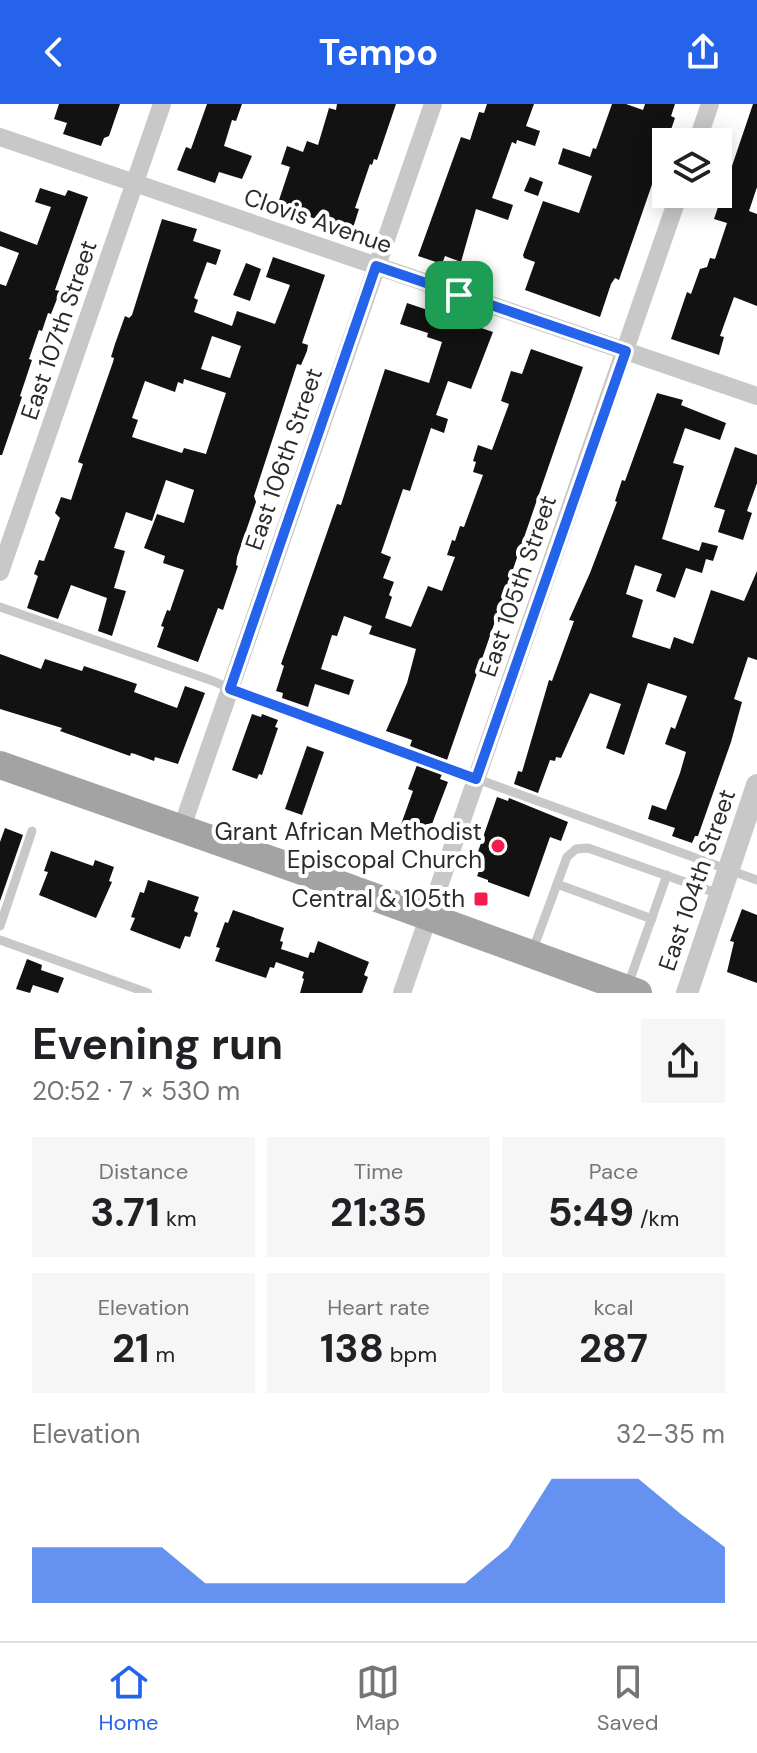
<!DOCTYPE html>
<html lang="en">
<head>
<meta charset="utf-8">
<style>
  body { margin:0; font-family:"DM Sans",sans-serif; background:#f6f6f6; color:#202124; height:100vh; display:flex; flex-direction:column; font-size:30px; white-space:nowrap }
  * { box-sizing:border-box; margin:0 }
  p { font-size:26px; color:#757577 }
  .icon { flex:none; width:44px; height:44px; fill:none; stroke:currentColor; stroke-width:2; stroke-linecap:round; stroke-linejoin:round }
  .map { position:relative; height:889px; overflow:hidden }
  .panel { display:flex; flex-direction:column; background:#fff; flex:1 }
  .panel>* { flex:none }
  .controls { position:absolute; left:652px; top:24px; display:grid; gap:16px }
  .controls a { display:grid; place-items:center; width:80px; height:80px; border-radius:0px; background:#fff; box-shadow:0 4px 20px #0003; font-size:40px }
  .pin { position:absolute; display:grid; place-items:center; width:68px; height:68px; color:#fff; margin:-34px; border-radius:16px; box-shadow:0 4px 12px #0006 }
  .round { display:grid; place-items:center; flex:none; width:84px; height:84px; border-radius:0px; background:#f6f6f6 }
  .headline { display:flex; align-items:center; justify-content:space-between; height:136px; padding:0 32px }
  h1 { font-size:44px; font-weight:700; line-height:60px }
  .figures { display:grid; grid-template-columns:repeat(3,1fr); gap:12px; height:136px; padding:8px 32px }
  .figures div { display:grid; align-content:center; border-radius:0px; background:#f6f6f6; text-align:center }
  .figures b { font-size:40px; font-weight:700 }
  .figures small { font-size:22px; font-weight:400 }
  .figures p { font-size:22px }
  .chart { height:224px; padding:16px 32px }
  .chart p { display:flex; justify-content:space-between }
  .chart svg { width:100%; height:144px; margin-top:8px; fill:#2563eb; opacity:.7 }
  header { display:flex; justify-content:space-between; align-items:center; height:104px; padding:0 32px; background:#2563eb; color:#fff; font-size:36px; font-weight:700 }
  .dock { display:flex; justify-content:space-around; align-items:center; height:112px; border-top:2px solid #e0e0e0; background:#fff; font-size:22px; color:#757577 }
  .dock a { display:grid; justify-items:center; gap:4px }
  .dock .current { color:#2563eb }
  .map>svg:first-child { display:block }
  .building { fill:#121212; fill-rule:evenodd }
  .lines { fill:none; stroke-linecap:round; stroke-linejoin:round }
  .service { stroke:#c8c8c8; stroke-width:9 }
  .minor { stroke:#c8c8c8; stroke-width:18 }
  .tertiary { stroke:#c8c8c8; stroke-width:22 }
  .primary { stroke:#a3a3a3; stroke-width:28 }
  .route-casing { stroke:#fff; stroke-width:16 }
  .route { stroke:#2563eb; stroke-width:10 }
  .poi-dot { fill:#f51b4d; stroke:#fff; stroke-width:3 }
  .labels { text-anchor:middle; stroke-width:8; stroke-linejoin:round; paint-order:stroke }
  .street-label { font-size:24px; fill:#2b2b2b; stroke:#fff }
  .poi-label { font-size:24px; fill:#2b2b2b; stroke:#fff; text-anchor:end }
</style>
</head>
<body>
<header><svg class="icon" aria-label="back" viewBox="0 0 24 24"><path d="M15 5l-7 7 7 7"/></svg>Tempo<svg class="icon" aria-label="share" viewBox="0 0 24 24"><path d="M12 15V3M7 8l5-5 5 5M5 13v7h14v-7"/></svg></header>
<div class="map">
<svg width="757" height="889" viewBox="0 0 757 889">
  <rect width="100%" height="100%" fill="#fff"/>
  <!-- building -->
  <g class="building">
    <polygon points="59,0 120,0 109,32 104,34 101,42 63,30 67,19 54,15"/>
    <polygon points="207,0 242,0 236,17 232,16 224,42 252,52 242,75 219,68 215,79 177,66 186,43 191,45"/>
    <polygon points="337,0 396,0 377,56 374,55 372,61 370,60 355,104 359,105 352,127 277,102 290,63 281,60 287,42 303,48 307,37 318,41 329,4 336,6"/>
    <polygon points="487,0 534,0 526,22 540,27 535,42 517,36 516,40 512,38 492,94 513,101 508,116 476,105 461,158 445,152 442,160 418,152 461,33 470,36 479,8 484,9"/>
    <polygon points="612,0 626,0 643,6 645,0 675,0 671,12 675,14 619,176 615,174 611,180 600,213 525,186 535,158 524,154 523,151 543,97 579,109 592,72 558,60 563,44 590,53 593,44 596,45"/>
    <polygon points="753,0 757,0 757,83 749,107 757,110 757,202 734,193 720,232 724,233 719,251 671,235 687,188 691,190 700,165 707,163 710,154 715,155 727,119 714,115"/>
    <polygon points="530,73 543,78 538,92 524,87"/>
    <polygon points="40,84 65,92 68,86 88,93 55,186 60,187 55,200 51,210 48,209 42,227 39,226 29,255 32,256 20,292 22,293 2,351 0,351 0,180 6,182 19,149 0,142 0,127 37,141 51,103 35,98"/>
    <path d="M162,115L197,125L193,137L221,146L216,161L207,158L194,194L198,196L194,208L232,222L237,207L275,220L290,181L266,173L273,153L325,171L302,239L308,241L307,247L301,261L297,260L254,392L256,398L237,453L236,461L238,462L223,506L218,504L198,558L157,543L164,523L161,522L167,506L170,507L184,466L163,459L165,452L144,444L157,410L184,419L194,386L166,376L152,417L126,408L114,444L125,447L114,484L126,487L112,532L98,527L107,494L71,481L58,515L27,504L38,472L34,470L39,456L44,457L60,414L55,409L61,393L71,396L83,360L78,358L113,258L114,254L111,253L115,240L125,212L129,214L132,211ZM212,232L241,242L230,274L201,265ZM184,275L226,289L206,350L184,344L182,349L132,333L138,316L132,314L145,277L175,288L178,278L183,280Z"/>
    <polygon points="246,159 261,165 250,197 233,191"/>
    <polygon points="407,199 493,228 471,285 448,277 436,311 448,315 444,329 431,324 410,387 403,385 381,449 391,453 383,474 394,478 389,491 392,493 385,514 411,523 428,482 442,487 455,453 447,451 452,436 455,437 460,422 464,423 483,371 473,368 476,358 473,357 478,341 492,346 509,300 501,297 511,267 522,270 531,245 583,263 447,656 410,642 412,636 386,627 407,579 416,545 369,530 372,522 344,512 337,532 332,531 321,565 354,576 349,591 315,580 308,603 282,594 283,589 276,587 284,562 281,560 337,400 341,401 385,265 429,279 442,238 427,233 428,229 400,220"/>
    <polygon points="657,289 683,296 681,301 726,319 720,336 685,324 673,359 684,362 662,435 699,447 702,438 718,442 713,457 706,455 702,469 686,464 675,494 656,487 662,470 635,461 626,490 643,496 632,533 670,545 674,533 693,540 711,486 744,497 757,467 757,556 748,553 734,595 742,598 731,638 698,732 695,732 692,739 672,732 675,724 648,715 652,701 666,706 680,669 686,648 665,640 671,623 675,625 687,592 648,579 624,651 606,644 621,600 590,589 561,654 556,653 555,657 550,656 538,689 514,680 518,667 522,668 549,576 552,577 574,517 569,516 590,469 617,398 615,397 622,376 625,377"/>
    <polygon points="735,343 757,351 757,379 747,407 752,409 743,436 718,428 725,406 714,403"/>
    <polygon points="0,550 41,565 45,555 82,567 84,562 137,580 134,588 177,604 185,582 205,589 178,660 155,653 154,657 135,650 131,649 130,652 60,627 62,624 0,605"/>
    <polygon points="252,610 261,613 262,610 278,616 275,623 278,624 262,671 259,670 257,675 232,666"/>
    <polygon points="307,642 324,648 302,711 285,705"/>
    <polygon points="417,661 442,670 440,675 448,678 432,720 426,720 419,734 399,726 413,687 408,685"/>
    <polygon points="497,693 508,697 509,694 568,718 561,737 550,733 529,793 488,778 488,776 477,772 480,765 473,762"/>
    <polygon points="5,724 23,731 0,797 0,738"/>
    <polygon points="51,747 93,762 95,756 114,763 109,777 112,778 96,814 39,791 48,768 44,767"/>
    <polygon points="148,776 199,793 194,807 198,809 190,833 185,832 180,845 130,826 135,814 131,813 140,788 144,789"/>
    <polygon points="742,805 757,811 757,879 727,868 734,838 730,837"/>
    <polygon points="233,806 284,824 280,837 283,838 281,845 308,854 310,848 314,849 318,837 369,858 364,871 368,873 362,889 300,889 304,875 302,874 304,868 276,858 274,864 270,863 266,874 215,857 220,844 216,843 225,818 228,819"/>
    <polygon points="27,855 42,861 41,866 64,874 58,889 33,881 30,889 16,885"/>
  </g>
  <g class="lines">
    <!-- service -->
    <g class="service">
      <polyline points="0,503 213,577 247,592 757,776"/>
      <polyline points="557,780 652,815"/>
      <polyline points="0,822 32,727"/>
      <polyline points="0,836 148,889"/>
      <polyline points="532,848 567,753 576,745 588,744 719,790"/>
      <polyline points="628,881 667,771"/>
    </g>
    <!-- minor -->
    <g class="minor">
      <polyline points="0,33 757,292"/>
      <polyline points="697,38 710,0"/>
      <polyline points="0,468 162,0"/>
      <polyline points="181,726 433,0"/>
      <polyline points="402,889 679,90"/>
    </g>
    <!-- tertiary -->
    <polyline class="tertiary" points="687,889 757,681"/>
    <!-- primary -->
    <polyline class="primary" points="0,661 319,773 638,889"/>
  </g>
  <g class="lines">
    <!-- route casing -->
    <g class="route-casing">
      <polygon id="route" points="376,162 626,247 476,675 230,585"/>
    </g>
    <!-- route -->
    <use href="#route" class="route"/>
  </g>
  <!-- markers -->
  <g class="poi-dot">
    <circle cx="498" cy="742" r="8"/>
    <rect x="473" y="787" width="16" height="16" rx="4"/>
  </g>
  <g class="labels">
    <!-- street labels -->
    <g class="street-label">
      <text transform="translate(318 117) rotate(19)" y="8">Clovis Avenue</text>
      <text transform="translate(59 226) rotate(-71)" y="8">East 107th Street</text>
      <text transform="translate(284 355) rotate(-71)" y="8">East 106th Street</text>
      <text transform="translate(518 482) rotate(-71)" y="8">East 105th Street</text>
      <text transform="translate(697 776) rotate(-71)" y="8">East 104th Street</text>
    </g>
    <!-- poi labels -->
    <g class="poi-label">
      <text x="482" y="736">Grant African Methodist<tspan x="482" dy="28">Episcopal Church</tspan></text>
      <text x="465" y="803">Central &amp; 105th</text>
    </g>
  </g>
</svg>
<div class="controls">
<a><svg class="icon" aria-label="layers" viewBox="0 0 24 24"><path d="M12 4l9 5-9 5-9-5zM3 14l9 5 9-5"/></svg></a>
</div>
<div class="pin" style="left:459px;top:191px;background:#1e9e55"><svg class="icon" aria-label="arrive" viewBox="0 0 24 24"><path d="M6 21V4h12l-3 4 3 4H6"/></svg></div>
</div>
<section class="panel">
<div class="headline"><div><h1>Evening run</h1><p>20:52 · 7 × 530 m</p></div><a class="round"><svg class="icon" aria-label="share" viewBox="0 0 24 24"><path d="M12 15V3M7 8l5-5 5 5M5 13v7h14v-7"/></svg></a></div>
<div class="figures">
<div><p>Distance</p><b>3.71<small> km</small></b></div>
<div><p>Time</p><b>21:35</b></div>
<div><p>Pace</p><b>5:49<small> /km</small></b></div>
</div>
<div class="figures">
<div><p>Elevation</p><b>21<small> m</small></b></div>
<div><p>Heart rate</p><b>138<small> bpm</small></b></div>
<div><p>kcal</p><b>287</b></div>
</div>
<div class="chart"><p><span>Elevation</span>32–35 m</p>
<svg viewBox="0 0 160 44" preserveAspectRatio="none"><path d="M0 44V27L10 27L20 27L30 27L40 38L50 38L60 38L70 38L80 38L90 38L100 38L110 27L120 6L130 6L140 6L150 17L160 27V44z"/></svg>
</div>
</section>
<nav class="dock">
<a class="current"><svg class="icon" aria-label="home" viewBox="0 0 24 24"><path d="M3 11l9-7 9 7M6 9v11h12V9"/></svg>Home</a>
<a><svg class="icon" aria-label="map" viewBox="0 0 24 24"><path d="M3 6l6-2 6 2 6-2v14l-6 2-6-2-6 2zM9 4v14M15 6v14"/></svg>Map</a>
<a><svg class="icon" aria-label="saved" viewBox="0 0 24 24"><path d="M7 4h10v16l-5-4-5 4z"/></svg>Saved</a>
</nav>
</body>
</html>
